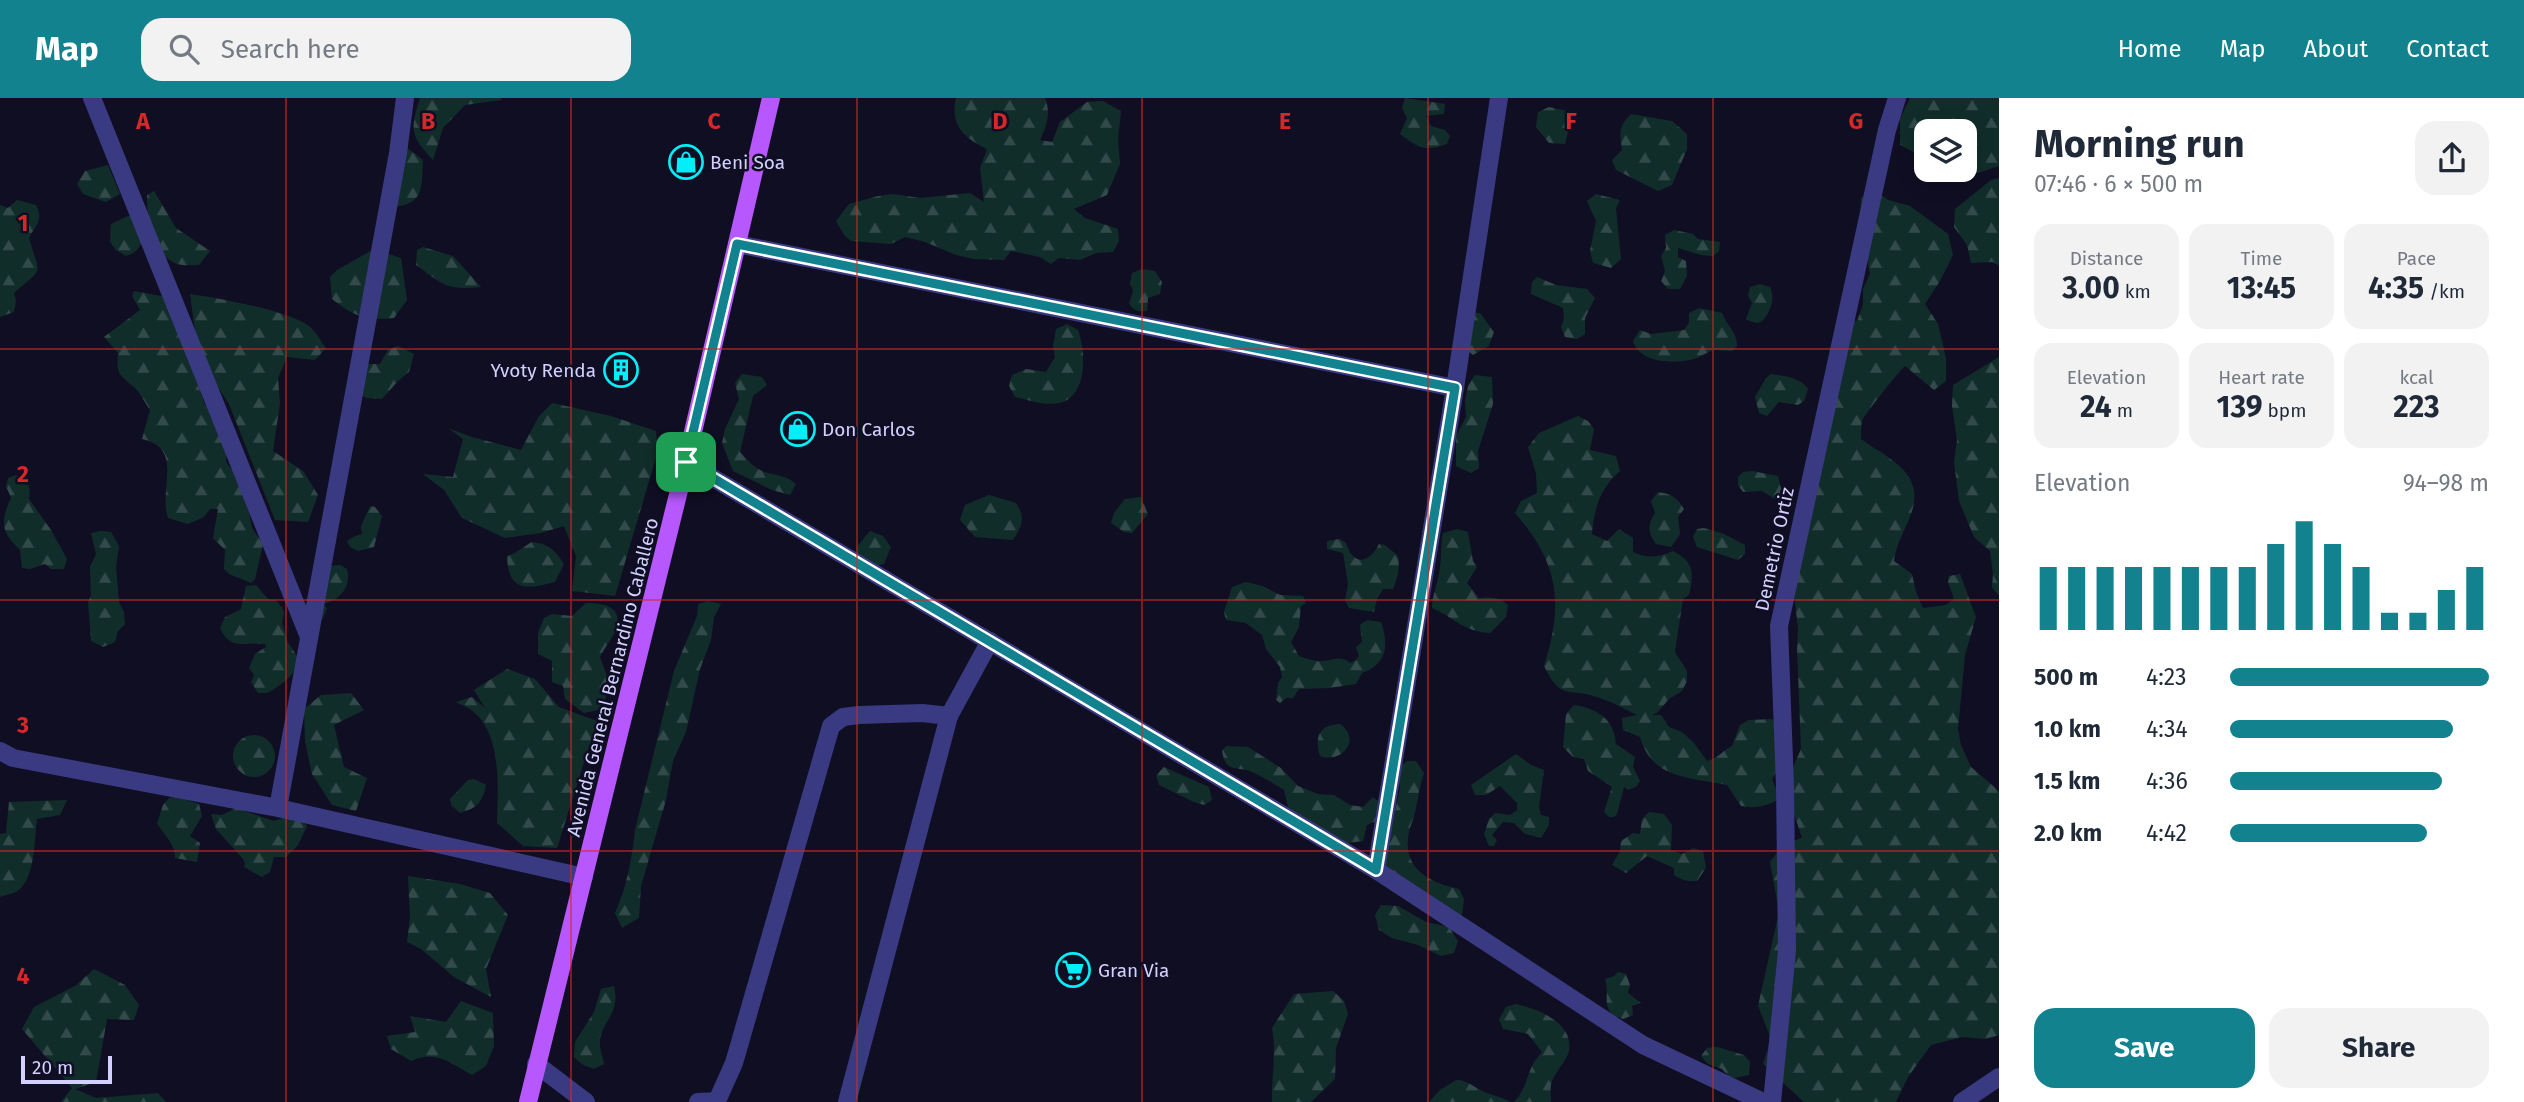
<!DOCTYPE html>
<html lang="en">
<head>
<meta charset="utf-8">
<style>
  body { margin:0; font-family:"Fira Sans",sans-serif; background:#f2f2f3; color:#1f2937; height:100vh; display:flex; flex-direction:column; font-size:26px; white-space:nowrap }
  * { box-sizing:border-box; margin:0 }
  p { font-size:23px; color:#747a83 }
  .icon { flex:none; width:38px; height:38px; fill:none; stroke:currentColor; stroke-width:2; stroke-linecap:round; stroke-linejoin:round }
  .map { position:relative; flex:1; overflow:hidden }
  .side { display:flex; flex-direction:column; background:#fff; width:525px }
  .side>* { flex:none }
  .controls { position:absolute; left:1914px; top:21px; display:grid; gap:14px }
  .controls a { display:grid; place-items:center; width:63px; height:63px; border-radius:14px; background:#fff; box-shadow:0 4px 18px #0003; font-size:35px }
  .scale { position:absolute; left:21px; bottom:18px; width:91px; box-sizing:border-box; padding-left:7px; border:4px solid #d3d0ff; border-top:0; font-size:19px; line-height:24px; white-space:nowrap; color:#d3d0ff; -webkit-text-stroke:5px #100e23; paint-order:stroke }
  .pin { position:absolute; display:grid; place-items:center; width:60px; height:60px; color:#fff; margin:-30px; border-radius:14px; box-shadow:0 4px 10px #0006 }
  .round { display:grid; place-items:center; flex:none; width:74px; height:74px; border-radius:21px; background:#f2f2f3 }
  .head { display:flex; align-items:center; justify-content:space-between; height:119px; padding:0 35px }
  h1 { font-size:38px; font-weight:700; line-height:52px }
  .metrics { display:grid; grid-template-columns:repeat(3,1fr); gap:10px; height:119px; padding:7px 35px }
  .metrics div { display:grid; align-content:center; border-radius:18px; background:#f2f2f3; text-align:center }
  .metrics b { font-size:30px; font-weight:700 }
  .metrics small { font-size:19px; font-weight:400 }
  .metrics p { font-size:19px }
  .chart { height:196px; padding:14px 35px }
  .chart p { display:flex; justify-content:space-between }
  .chart svg { width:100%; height:126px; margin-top:7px; stroke:#12828e; stroke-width:6 }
  .button { display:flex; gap:14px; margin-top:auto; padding:14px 35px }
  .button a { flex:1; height:80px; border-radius:21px; background:#12828e; color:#fff; font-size:28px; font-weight:700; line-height:80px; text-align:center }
  .button a+a { background:#f2f2f3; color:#1f2937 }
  ul { padding:0 35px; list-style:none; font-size:23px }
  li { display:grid; grid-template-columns:112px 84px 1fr; align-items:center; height:52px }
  li i { height:18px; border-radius:9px; background:#12828e }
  header { display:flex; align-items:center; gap:42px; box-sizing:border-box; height:98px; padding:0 35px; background:#12828e; color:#fff }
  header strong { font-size:33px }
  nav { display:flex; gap:38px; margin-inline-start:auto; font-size:24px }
  .search { width:490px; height:63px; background:#f2f2f3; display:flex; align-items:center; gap:18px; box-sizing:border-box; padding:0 24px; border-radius:21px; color:#747a83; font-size:26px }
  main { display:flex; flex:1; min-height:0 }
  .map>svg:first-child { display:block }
  .forest { fill:url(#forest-firs) }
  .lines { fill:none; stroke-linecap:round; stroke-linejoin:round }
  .service { stroke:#393a81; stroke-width:18 }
  .minor { stroke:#393a81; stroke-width:18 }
  .primary { stroke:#b658fe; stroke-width:18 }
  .route-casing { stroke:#fff; stroke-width:14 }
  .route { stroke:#12828e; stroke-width:9 }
  .grid { fill:none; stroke:#d62828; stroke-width:2; stroke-opacity:0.55 }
  .labels { text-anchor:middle; stroke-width:5; stroke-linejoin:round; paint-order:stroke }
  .poi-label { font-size:19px; fill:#d3d0ff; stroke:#100e23; text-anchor:start }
  .street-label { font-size:19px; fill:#d3d0ff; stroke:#100e23 }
  .grid-label { font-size:23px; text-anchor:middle; font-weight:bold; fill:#d62828; stroke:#100e23; stroke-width:5; stroke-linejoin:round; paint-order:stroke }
</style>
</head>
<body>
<header>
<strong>Map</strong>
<div class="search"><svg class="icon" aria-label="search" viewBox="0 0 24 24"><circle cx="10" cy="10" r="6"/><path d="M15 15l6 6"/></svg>Search here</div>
<nav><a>Home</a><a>Map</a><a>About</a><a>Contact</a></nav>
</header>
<main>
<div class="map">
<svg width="1999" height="1004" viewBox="0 0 1999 1004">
  <defs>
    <pattern id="forest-firs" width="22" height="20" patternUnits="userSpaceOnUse" patternTransform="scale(1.75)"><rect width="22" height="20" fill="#112d2a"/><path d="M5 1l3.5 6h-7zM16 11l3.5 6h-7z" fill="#334a4a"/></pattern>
  </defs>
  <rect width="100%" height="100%" fill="#100e23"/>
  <!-- forest -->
  <g class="forest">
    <path d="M420,0H501V2L465,7L443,30L433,62C410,37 410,32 420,0Z"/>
    <path d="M956,0H1045C1051,15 1047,27 1040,42L1052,44L1060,24L1087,4L1103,3L1121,13L1118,41L1120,66L1107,97L1074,111L1085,120L1118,131L1119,143L1113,154L1096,155L1080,162L1059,160L1051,166L1040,159L1011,153L1004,162L974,161L956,157L925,144L905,139L891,146L851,143L845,138L836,123L849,106L878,98L893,96L920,100L970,95L984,104L980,70L987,51C964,40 950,28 956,0Z"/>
    <path d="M1405,0L1445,6L1444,16L1426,18L1431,28L1445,32L1450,38L1447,46C1425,54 1418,50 1400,36L1407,20L1402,10Z"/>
    <polygon points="1910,0 1999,0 1999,68 1978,75 1942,72 1965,72 1965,33 1927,33 1927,61 1900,47 1900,21"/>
    <polygon points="1549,9 1567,13 1571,22 1565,46 1549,45 1536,29 1538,14"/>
    <path d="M1631,16L1672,23L1687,36V51L1672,87L1658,93L1616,72L1612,62L1622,52C1620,35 1618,29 1631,16Z"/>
    <path d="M406,49L423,62C421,88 426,105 394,109Z"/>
    <polygon points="108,67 120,96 106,104 83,96 77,86 85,73"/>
    <polygon points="1999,80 1999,168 1993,164 1971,165 1967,147 1954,129 1955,111 1991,82"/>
    <path d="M1872,90L1888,102L1910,108L1948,136L1953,157L1940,183L1925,206L1938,226L1946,260V283L1934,292L1905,268C1898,274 1865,316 1862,323C1861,328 1861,336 1861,341C1889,361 1926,375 1911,416C1905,433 1896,445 1894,463L1912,476L1916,494L1923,510L1946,507L1954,501L1948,484L1949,478L1960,476L1976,519L1965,557L1958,631L1961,647L1971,669L1999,693V937L1986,941L1962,939L1931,947L1908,979L1896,1004H1804L1763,966L1771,941L1758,908L1779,814L1770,764L1784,746L1802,740L1785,688L1801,651L1797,550L1798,531L1793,486L1842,224L1857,223L1863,207V191L1870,176L1860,121L1861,100Z"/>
    <path d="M154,93L176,130L210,153L199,167C192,167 184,168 177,166C151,156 147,121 147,97Z"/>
    <polygon points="1596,96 1620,102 1616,110 1621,161 1611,170 1593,165 1590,153 1596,123 1587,103"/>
    <path d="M17,102L36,107C44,123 36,126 29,140C40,179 45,168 14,195L16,203L14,214L0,219V107L8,110Z"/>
    <path d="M128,118H131L144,138C141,148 137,155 126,158L116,152L110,144L111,126Z"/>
    <polygon points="1674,132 1693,136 1698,141 1720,144 1719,153 1713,158 1701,157 1678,150 1678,159 1686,163 1687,178 1680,191 1668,191 1661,183 1665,173 1661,158 1666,150 1665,137"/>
    <path d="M423,149L453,158L481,189C446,192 445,188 416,167L417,152Z"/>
    <path d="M374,151L401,160L407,202L394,220C366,223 353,218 332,201L330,179L337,172Z"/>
    <path d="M1142,171L1155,173L1162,184L1160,196L1148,200L1147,213C1139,214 1133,213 1129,205L1133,193L1130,185L1132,175Z"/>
    <polygon points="1537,179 1556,187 1587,191 1595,200 1585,220 1585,236 1577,241 1565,239 1561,229 1564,220 1563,210 1531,196 1532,184"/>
    <path d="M1760,186L1770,189C1774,199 1773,203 1769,213C1763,225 1759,228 1746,221L1752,205L1748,198L1750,189Z"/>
    <path d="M134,193L167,199L205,307L213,311L227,348L226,364L236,377L246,398L252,430L263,446L255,481L251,485L229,476L224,471L225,452L213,440L218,411H210L204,419L188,426L168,420C158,390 185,351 142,341L150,312C145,305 140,294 134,289C119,276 116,276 118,255L104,239L140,212L132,198Z"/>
    <path d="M190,196C218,200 286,212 309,228C316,233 321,244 326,250L315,262L287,259L278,280L280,305L273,353L303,373L318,397L308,424L275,422L229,306L210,277L195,233Z"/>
    <path d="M1699,210L1722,215C1727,228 1737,234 1737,248L1732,253C1726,253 1720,252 1715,252C1708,253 1701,259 1694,261C1675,266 1640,266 1633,243L1640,232L1651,236L1684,232L1689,225V215Z"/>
    <polygon points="1467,214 1480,215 1494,234 1489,248 1473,257 1458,245"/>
    <path d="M1067,226L1078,232C1086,253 1088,299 1059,305C1046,308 1029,302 1015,299L1009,288L1012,277L1026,271L1046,274L1055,259L1053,248L1056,231Z"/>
    <polygon points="398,248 414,256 409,274 399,282 382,301 367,300 354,295 359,266 380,266 388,252"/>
    <polygon points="1999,259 1999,498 1992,489 1993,476 1990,453 1974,439 1959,403 1954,364 1957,342 1952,308 1953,287"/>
    <path d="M742,276L762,279L767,287L753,298L740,354C748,363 756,372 768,375C780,378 786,378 796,386L790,397L772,392L733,373L722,345L725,331L739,301L735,285Z"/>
    <path d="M1771,276C1784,278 1800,279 1808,291L1804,303L1798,307L1779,304L1767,318L1759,315L1755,299L1766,280Z"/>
    <polygon points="1475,277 1492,279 1493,306 1478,353 1479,370 1471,375 1456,368 1456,338 1466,319 1465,302 1468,288"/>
    <polygon points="552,305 611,318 656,333 658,353 615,498 572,493 576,458 564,428 541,435 505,440 462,420 444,392 423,376 453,379 463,341 448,330 472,339 521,352 539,318"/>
    <path d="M1578,318L1588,323L1594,331L1590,352L1616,358L1620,373C1600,390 1594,411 1592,436L1607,443L1619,431L1633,440V454C1648,461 1659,459 1673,453C1694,464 1694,474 1689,497L1683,501L1675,554L1687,573V583L1682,593L1669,601L1657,615L1652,617H1661L1669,629L1682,634L1694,645L1707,663C1721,659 1721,653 1732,648L1740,627L1749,622L1772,621L1780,629L1776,674L1772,681L1780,701C1767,708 1755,711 1741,708L1727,687C1691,679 1652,682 1640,639L1623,632L1622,620L1637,617C1624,611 1611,603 1597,599C1568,589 1562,604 1544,568C1564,506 1559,465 1515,415L1521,403L1537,395L1536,376L1528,349L1539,335Z"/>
    <polygon points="1752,373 1778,378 1781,390 1779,398 1775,401 1762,393 1743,394 1738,387 1738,379 1743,374"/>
    <path d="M16,377C28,383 31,388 29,401L51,432L67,461L64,471H51L45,466L30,471L22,470L20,452C1,434 0,424 11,400L6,388L8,380Z"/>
    <path d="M1658,394C1671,396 1677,399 1684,411L1678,419L1680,436L1671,449L1656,446C1648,435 1647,427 1655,415L1651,403Z"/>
    <path d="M989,397L1016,405C1026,420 1022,428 1013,442L975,439L960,422L965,407Z"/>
    <polygon points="1141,399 1148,416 1132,435 1124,434 1111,425 1114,415 1125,401"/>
    <polygon points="370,408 375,409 382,418 374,449 358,453 350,449 347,443 355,438 362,436 361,428"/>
    <polygon points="1704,430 1724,436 1745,447 1745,456 1738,462 1697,449 1693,439 1697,431"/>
    <path d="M1457,431L1468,434L1473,463L1477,469L1467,485L1479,500C1490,499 1499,499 1508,507L1506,519L1490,535C1462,533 1455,520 1432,510C1432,498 1437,488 1439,476C1442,463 1440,449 1443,435Z"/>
    <polygon points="101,433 111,434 119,448 116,469 119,504 124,514 125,526 118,533 115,544 103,549 91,543 88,504 91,498 90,469 96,456 91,435"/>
    <polygon points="870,433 883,438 891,449 884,466 877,468 858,457 856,450"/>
    <path d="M1340,441L1346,445C1353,468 1369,466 1379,446L1385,447L1398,458C1400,470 1398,479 1393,491H1383L1377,501L1374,514L1349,510L1345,502L1348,486L1343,455L1327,451V443Z"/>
    <path d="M532,444C549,446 555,452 564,466L555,484C528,491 508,495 507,458C517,455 523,449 532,444Z"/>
    <path d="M340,467L347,471C352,489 339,503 323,506L327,510L323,520L309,539L329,468Z"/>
    <path d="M1246,484L1263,488L1280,497L1303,498L1306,505L1301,508L1299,529L1291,544L1299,558C1305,560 1311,562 1316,563C1329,565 1339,555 1350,565L1356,562L1359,558L1356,549L1362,544L1360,527L1367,522L1381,524C1389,547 1387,566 1362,575L1356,586L1329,590L1299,591L1293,600H1286L1280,605L1276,602L1278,585L1282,579L1280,569L1266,551L1262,537L1246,525L1226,522L1224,514L1232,489Z"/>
    <path d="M256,487L268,501L277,503L282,510L284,515L282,524L287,543L299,561C296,577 280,588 267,595H258L251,584L254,577L249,570L255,556L266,549L265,546C245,543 231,554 220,530L225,519L241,511L246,488Z"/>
    <path d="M708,503L721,506L714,519L711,542L700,571L686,634L673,663L666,702L641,788L639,820L622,830L615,815C627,789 632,760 635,732L674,573L697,518L698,506Z"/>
    <path d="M586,505C605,505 625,509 615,534C611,542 604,550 600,559L609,584L604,607L598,612L584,615L565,601L563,588L552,584V563L538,556V535L544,520L552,516L572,518Z"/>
    <path d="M507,571L535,581L559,609L597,623L557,750L523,748L497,725C498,692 502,639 475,615C470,610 462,607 456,604L472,599L485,610L474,592Z"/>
    <polygon points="351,595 364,612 334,627 344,669 367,680 356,713 332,707 312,676 305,643 304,611 321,597"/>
    <path d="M1574,607C1597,611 1614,620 1616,646L1635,659L1633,669L1640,683L1636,689L1628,692L1624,689L1617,716L1614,719H1609L1604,714L1612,689L1588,673L1584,661L1573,659L1563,649L1566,616Z"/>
    <path d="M1340,626C1362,641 1342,666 1320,658C1314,639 1319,627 1340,626Z"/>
    <circle cx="254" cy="658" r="21"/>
    <path d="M1226,648L1248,649L1281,670L1298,688L1318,696L1334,697L1350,707L1363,709L1373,699L1380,705L1378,722L1367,727L1363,743L1348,745L1309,724L1288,709L1284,692C1277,687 1254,674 1247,672C1242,671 1234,671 1229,668C1224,665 1223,658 1222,653Z"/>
    <polygon points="1516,656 1531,667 1544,672 1539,709 1541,717 1549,719 1549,727 1541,740 1525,736 1514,725 1503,724 1492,737 1497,742 1494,748 1489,748 1484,736 1489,721 1495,715 1510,717 1517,712 1517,705 1500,688 1486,697 1475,697 1471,687"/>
    <path d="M1407,663H1416L1424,675C1419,689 1418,704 1414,718C1413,723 1410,728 1409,734C1401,770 1429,785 1459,791L1464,801L1462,817L1443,821L1383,768L1400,690L1397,672Z"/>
    <polygon points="1164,669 1209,689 1212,702 1204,707 1194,704 1159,687 1156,677"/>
    <path d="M474,681L486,687C482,705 477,710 460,715L451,707L450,701L468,682Z"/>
    <path d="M177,699L199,706L202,718L190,738L200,745L197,764L175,760C176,746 163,736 157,725L163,707L169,700Z"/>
    <path d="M67,702L60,717L37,721C34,741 36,782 16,794C12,796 5,797 0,799V736L6,735L9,704Z"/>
    <path d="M236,710L274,723C292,718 293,711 307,728L298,747L286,759H274L270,774L262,779L244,769L245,765L243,761L216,731L211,716L222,717Z"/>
    <path d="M1649,714L1664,716L1672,727L1671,752L1682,756L1693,750L1703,753L1706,770L1697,783C1687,784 1682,782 1674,777V770L1647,758L1626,775L1612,767L1620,753L1621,743L1633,735L1640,736L1642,721Z"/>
    <polygon points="408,778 460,786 490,795 508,817 486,871 491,899 454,879 421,851 407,844 410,819"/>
    <polygon points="1381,807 1398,808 1426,824 1449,829 1458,843 1454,855 1441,858 1418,847 1392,840 1379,832 1375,817"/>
    <polygon points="94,871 125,887 139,907 134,922 107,921 96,984 75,991 96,1000 158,995 166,1004 61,1004 72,990 22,931 34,909 75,888"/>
    <path d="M1618,874L1626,876L1630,887L1628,895L1641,905L1632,908L1633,917L1623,921L1612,917C1602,903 1610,896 1605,881L1614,878Z"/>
    <path d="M614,888C621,915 601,924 600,943C599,950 603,959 604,966L594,971L583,967L574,959L575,944L594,914L601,891Z"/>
    <path d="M1333,893L1344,903L1348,916L1336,950L1335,981L1311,1004H1272C1271,979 1277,955 1272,930L1294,896Z"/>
    <path d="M461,903L493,915L494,948L486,968L472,977C450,965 436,951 411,963L391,951L387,938L415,934L410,918L446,924Z"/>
    <path d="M1516,906C1537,911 1574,924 1569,953C1566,965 1553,975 1551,987C1550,992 1551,999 1551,1004H1514C1525,993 1526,981 1532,968C1534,963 1539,958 1542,954L1528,936L1503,931L1499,921L1506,909Z"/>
    <polygon points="1717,949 1744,957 1750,964 1749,977 1734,980 1728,978 1722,971 1708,966 1701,958 1707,950"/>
    <path d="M1456,982C1468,982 1473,989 1483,993C1492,998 1501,998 1510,1004H1429L1440,992Z"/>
  </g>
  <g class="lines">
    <!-- service -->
    <g class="service">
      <polyline points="536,966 586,1004"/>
      <polyline points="698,1004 717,1003 734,965 831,628 843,619 859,617 922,615 949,618 990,543"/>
      <polyline points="847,1004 949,618"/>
    </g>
    <!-- minor -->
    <g class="minor">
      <polyline points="92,0 309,539"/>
      <polyline points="737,146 1455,290"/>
      <polyline points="686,364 1376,772 1643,947 1763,1004"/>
      <polyline points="0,653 13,660 278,710 584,779"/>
      <polyline points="278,710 398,55 405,0"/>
      <polyline points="1376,772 1455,290 1499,0"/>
      <polyline points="1772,1004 1787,853 1785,688 1779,528 1887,32 1897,0"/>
      <polyline points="1962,1004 1999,979"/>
    </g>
    <!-- primary -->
    <polyline class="primary" points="528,1004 686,364 771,0"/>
  </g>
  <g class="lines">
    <!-- route casing -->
    <g class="route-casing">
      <polygon id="route" points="737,146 1455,290 1376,772 686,364"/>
    </g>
    <!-- route -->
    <use href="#route" class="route"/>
  </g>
  <!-- grid -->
  <path class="grid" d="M286,0V1004M571,0V1004M857,0V1004M1142,0V1004M1428,0V1004M1713,0V1004M0,251H1999M0,502H1999M0,753H1999"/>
  <!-- icons -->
  <defs>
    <g id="shop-ring" transform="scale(1.75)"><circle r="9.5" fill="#100e23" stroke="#02eef9" stroke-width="1.5"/><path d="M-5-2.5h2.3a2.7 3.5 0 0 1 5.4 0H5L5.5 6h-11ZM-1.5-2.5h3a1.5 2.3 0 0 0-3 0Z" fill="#02eef9"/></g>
    <g id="building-ring" transform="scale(1.75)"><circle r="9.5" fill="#100e23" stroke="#02eef9" stroke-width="1.5"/><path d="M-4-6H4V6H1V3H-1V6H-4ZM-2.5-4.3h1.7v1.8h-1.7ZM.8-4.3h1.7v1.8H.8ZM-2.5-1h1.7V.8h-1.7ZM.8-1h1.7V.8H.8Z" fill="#02eef9"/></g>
    <g id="supermarket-ring" transform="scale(1.75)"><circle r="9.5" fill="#100e23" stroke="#02eef9" stroke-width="1.5"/><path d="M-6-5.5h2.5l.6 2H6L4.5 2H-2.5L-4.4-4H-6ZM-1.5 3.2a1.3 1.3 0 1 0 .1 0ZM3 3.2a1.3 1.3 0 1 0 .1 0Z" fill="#02eef9"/></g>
  </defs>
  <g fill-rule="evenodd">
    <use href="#shop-ring" x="686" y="64"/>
    <use href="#building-ring" x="621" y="272"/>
    <use href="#shop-ring" x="798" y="331"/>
    <use href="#supermarket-ring" x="1073" y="872"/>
  </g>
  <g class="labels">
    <!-- poi labels -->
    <g class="poi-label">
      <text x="710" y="71">Beni Soa</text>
      <text x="596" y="279" text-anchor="end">Yvoty Renda</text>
      <text x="822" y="338">Don Carlos</text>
      <text x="1098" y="879">Gran Via</text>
    </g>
    <!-- street labels -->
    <g class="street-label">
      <text transform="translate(1774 451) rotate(-78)" y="7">Demetrio Ortiz</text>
      <text transform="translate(612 579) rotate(-76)" y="7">Avenida General Bernardino Caballero</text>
    </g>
  </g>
  <g class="grid-label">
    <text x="143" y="31">A</text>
    <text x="428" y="31">B</text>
    <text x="714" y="31">C</text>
    <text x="1000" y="31">D</text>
    <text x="1285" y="31">E</text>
    <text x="1571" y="31">F</text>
    <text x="1856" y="31">G</text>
    <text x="23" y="133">1</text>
    <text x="23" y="384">2</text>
    <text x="23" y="635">3</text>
    <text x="23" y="886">4</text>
  </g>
</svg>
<div class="controls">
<a><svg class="icon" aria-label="layers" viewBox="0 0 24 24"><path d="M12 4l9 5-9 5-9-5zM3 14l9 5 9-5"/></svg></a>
</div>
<div class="scale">20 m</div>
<div class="pin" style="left:686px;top:364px;background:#1e9e55"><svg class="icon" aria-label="arrive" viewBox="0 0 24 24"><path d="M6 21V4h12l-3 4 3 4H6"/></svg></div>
</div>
<section class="side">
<div class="head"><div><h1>Morning run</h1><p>07:46 · 6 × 500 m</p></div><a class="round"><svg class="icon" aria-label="share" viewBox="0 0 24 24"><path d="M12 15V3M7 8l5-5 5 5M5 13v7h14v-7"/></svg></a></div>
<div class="metrics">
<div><p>Distance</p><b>3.00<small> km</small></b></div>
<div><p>Time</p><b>13:45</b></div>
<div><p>Pace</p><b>4:35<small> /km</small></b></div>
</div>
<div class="metrics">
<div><p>Elevation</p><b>24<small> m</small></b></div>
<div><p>Heart rate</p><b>139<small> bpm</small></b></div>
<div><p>kcal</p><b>223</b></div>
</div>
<div class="chart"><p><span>Elevation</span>94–98 m</p>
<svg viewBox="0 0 160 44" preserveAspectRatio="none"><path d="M5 44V22M15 44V22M25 44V22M35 44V22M45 44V22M55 44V22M65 44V22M75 44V22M85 44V14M95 44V6M105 44V14M115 44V22M125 44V38M135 44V38M145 44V30M155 44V22"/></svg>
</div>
<ul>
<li><b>500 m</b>4:23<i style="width:100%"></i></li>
<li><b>1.0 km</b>4:34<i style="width:86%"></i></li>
<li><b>1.5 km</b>4:36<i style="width:82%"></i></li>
<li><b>2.0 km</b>4:42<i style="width:76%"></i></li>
</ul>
<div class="button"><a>Save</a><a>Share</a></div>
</section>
</main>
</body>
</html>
